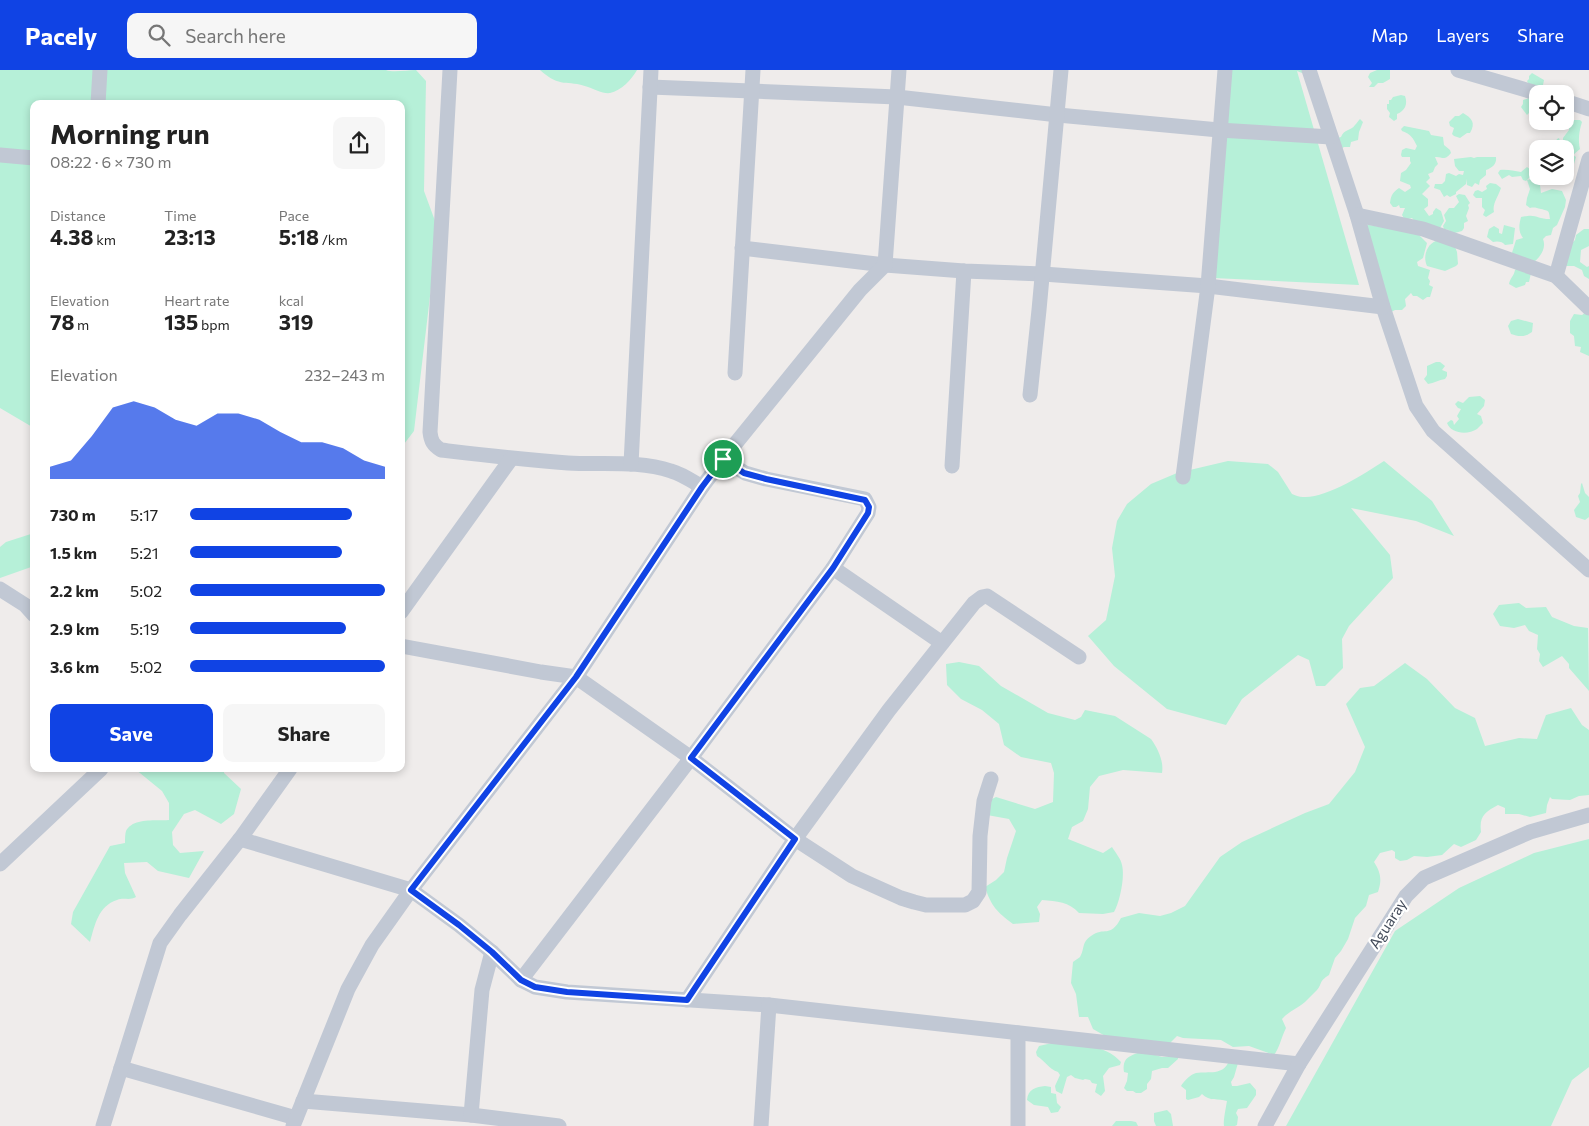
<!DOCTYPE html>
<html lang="en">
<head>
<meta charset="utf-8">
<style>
  body { margin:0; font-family:Commissioner,sans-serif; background:#f6f6f6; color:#222; height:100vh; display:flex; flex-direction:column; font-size:19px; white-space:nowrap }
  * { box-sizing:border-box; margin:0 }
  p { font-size:16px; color:#767676 }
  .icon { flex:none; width:28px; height:28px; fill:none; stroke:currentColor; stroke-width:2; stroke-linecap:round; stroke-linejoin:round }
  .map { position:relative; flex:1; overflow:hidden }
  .panel { position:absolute; left:30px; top:30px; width:375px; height:672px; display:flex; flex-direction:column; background:#fff; border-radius:10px; box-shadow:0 2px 8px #0003 }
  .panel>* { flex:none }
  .fabs { position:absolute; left:1529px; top:15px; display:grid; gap:10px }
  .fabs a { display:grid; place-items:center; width:45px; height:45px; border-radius:10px; background:#fff; box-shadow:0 2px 8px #0003; font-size:25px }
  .pin { position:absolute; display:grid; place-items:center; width:42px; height:42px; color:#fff; margin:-21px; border:2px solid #fff; border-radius:50%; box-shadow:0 1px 5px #0007 }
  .round { display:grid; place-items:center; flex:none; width:52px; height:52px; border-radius:10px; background:#f6f6f6 }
  .summary { display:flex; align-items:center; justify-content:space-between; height:85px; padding:0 20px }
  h1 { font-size:28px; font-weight:700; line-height:38px }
  .stats { display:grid; grid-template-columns:repeat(3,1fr); gap:8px; height:85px; padding:5px 20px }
  .stats div { display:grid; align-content:center }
  .stats b { font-size:21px; font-weight:700 }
  .stats small { font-size:14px; font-weight:400 }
  .stats p { font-size:14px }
  .chart { height:140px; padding:10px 20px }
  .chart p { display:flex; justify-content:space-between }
  .chart svg { width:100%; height:90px; margin-top:5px; fill:#1043e4; opacity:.7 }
  .primary-button { display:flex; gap:10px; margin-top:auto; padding:10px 20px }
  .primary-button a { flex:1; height:58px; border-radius:10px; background:#1043e4; color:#fff; font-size:20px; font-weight:700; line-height:58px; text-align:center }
  .primary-button a+a { background:#f6f6f6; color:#222 }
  ul { padding:0 20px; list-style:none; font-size:16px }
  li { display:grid; grid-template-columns:80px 60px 1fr; align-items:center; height:38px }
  li i { height:12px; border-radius:6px; background:#1043e4 }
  header { display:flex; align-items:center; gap:30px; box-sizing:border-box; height:70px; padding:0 25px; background:#1043e4; color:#fff }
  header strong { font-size:24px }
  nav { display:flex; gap:28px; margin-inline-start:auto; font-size:18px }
  .search { width:350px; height:45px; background:#f6f6f6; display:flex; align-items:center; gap:12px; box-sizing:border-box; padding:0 18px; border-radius:10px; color:#767676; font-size:19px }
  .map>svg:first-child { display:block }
  .green { fill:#b6f0d8 }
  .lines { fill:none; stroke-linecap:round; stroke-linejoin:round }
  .minor { stroke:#c1c8d4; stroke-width:15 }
  .route-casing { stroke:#fff; stroke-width:10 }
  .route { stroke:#1043e4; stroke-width:6 }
  .labels { text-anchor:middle; stroke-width:4.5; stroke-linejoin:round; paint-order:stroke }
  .street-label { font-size:15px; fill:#434b5a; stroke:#fff }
</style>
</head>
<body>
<header>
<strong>Pacely</strong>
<div class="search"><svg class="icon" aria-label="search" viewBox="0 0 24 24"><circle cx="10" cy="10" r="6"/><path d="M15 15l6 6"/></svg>Search here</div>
<nav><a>Map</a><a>Layers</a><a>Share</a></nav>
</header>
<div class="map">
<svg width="1589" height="1056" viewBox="0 0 1589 1056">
  <rect width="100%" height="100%" fill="#efeceb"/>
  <!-- green -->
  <g class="green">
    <path d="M0,0H386C393,3 407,0 416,0L426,11L424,121L438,159L414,361L401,378V34H34V358L0,338Z"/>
    <path d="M540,0H637C632,9 621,21 610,23C603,24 594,19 588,17C566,9 561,19 540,0Z"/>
    <polygon points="1223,0 1315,0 1302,3 1297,1 1359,215 1213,208"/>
    <polygon points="1377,0 1390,0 1390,9 1383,13 1378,13 1374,17 1369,17 1372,13 1368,7 1370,3"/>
    <polygon points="1532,3 1544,10 1543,15 1534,17 1529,15 1527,11 1529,9 1529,6"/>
    <path d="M1401,25L1405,26C1408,34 1405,41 1397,44V49L1394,51L1389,47L1390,43L1387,39V34H1389V30H1391L1393,27Z"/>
    <polygon points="1529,28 1536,30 1537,34 1534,41 1531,41 1527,45 1521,37 1523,34 1523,30"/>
    <path d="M1463,43C1472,48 1476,53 1470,63H1467L1460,68L1454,66L1452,64L1454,58L1450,56L1449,52L1455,46H1459Z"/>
    <path d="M1360,49L1363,52L1359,62L1358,70L1351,72L1350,77H1344L1339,80L1333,69L1341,67C1344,59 1351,61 1355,55C1357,53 1358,51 1360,49Z"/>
    <path d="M1574,50H1580L1582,52C1579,61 1578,70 1580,79L1573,85L1576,87L1574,94L1571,96L1568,95L1565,102V79H1543L1544,76L1555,73L1557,69L1559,68L1560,71L1563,72V68L1569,60V51Z"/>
    <path d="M1404,56L1429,61L1431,65L1443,67L1444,75L1450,80L1451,83C1444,92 1442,86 1435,87L1438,94L1435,97L1433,102L1428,104L1430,108L1426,112L1430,116L1422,124L1428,129V136L1424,139L1429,146L1433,144V142L1436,138L1441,141L1444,151L1440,158L1418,155L1412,148L1405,150L1402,145L1405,138H1400L1399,135L1396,137H1393L1390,133C1391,125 1393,122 1399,118L1405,122L1411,118L1410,115L1400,111L1401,103L1406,100L1411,93L1410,91V87H1402L1401,85L1402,80L1406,78L1415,80L1417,76C1413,68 1411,64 1402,61L1401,59Z"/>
    <path d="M1471,87L1474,88L1477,87H1496C1497,94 1492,98 1486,100V105L1480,110L1479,115L1475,113L1472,117L1467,115L1466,109V114L1456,122V124L1450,127L1447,125L1444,127L1440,120L1434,118L1435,114H1442L1445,111L1446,104L1449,103L1456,106L1459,104L1463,105L1464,101H1459L1455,96L1454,89Z"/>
    <path d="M1527,97L1531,100L1533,104L1526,111L1523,110L1521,106L1512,107L1509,105L1502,109L1498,103L1500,100C1507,99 1514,101 1521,102Z"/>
    <path d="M1531,109L1540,115L1541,123L1552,119L1562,121L1566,130L1565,137L1557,155L1553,158L1551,165L1546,166L1543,169C1547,179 1539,189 1531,194L1511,186L1516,170L1523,168C1518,161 1519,155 1521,147C1537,143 1536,149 1550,149C1549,140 1549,141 1541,139C1536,138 1535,137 1530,138L1526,135L1527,128L1530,119L1527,110Z"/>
    <path d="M1490,113L1496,114L1501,118C1498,127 1492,134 1494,142L1486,147L1483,145L1485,140L1482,137V128H1476L1473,125L1475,121L1478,120L1482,122L1487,119L1486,116Z"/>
    <polygon points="1459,124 1465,125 1470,133 1468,135 1469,138 1466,146 1468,151 1464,153 1464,158 1462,161 1451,164 1449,160 1444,159 1443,156 1446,151 1444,145 1449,138 1454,138 1459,132 1456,126"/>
    <polygon points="1357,153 1417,163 1427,173 1423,188 1417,192 1418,196 1430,200 1428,208 1430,211 1429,215 1433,217 1430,227 1427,227 1423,230 1417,226 1413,226 1411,223 1405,229 1406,236 1402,240 1395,240 1391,242"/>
    <path d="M1504,155L1515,158L1513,174L1505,175C1503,171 1496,171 1493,172L1487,167L1489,159L1494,156L1499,159V163L1502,164Z"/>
    <polygon points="1584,159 1589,159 1589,176 1581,180 1580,192 1587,197 1589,196 1589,209 1584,206 1582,200 1574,196 1565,196 1572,173 1575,170 1576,165"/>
    <path d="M1439,170L1455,177L1457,182L1458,194L1456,196L1445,201L1427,196C1422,185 1428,172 1439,170Z"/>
    <path d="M1518,197L1531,203L1529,212H1526L1525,215L1516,218L1509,214C1510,208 1514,206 1515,200Z"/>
    <polygon points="1589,240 1589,286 1580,282 1581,277 1575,276 1574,266 1570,263 1570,251 1574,244 1582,245"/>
    <path d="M1518,249L1533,253L1532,262C1525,267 1519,267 1511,264L1508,256L1511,251Z"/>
    <path d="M1436,292H1440L1445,296L1442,300L1447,302V306L1445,309C1439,310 1434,313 1428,314L1424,309L1427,305V296Z"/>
    <path d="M1480,326L1485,330L1484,336L1477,344L1481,346L1483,353C1481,355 1479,357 1477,359C1468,365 1451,364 1447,353L1451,350L1453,351L1454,355L1459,349L1457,346L1461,339L1458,338L1455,334L1458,331L1463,333L1469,327Z"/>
    <path d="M1228,391L1268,394L1278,402L1292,424C1295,425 1299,427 1303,427C1325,429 1366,403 1384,391L1432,431L1454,466L1416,451L1351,438L1390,485L1393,508L1349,556L1342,569L1343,598L1325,616H1316L1309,590L1298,585L1242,629L1226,655L1167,639L1114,596L1088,566L1106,550L1115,506L1112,478L1117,451L1127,434L1151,414L1177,403Z"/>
    <polygon points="1582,413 1585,423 1589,427 1589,447 1585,450 1576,447 1574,440 1580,432 1578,426 1580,423 1581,414"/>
    <polygon points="34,463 34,496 0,508 0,477 6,472"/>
    <polygon points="1519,533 1526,538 1546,537 1552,547 1574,556 1588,558 1589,621 1569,598 1569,594 1562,586 1543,597 1539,591 1540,584 1537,579 1538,565 1529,561 1525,555 1514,558 1500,556 1493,544 1499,535"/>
    <path d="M959,592L979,596L1001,616L1048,643L1075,650L1081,647L1085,640L1115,646L1151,669C1158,679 1164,691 1162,703L1123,700L1099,706L1090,717L1088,739L1083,751L1072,757L1068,769L1103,783L1112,777C1115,782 1121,789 1122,795C1125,807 1120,831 1114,842L1103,844L1079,843C1069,832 1057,831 1042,830L1037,837L1040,844L1039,852L1013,854C997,842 991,836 985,817L996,810L1004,802L1007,788L1016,761L1009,749L987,745L988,731L996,727L1035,739L1053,732L1054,703L1051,693L1021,687L1004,675L999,654L982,640L961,629L947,615L946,594Z"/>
    <path d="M1405,593L1427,609L1455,638L1475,648L1485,676L1519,668L1537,669L1546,645L1571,638L1582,655L1589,660V725L1579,726L1570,730L1552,729L1550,727L1547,735L1546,743L1530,747L1519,744H1505V738L1498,735C1485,742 1479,746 1481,762L1476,770L1461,777L1454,774L1442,785L1427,787L1414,786L1407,790L1400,791L1395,788V782L1392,780L1380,783L1374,792C1381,803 1382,810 1378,822L1369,825L1366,836L1355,848L1348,869L1341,881L1335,888L1329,905C1318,912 1323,913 1317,920C1313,924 1309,928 1305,932C1297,939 1289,941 1282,949L1286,958C1281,968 1280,977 1274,985L1249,976L1233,977L1221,970L1183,968L1177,966L1169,974L1107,967L1093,959L1088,947H1079L1076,924L1071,913L1073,892C1075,890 1078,889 1080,887C1085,879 1081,873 1091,866C1104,856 1110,869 1121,848L1139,843L1160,846L1171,843L1185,836L1220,787L1242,772L1305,743L1329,734L1355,702L1365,677L1346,634L1360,618L1374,616Z"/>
    <path d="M135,699H224V703L241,719L234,744L221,754L195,740L184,744L172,762L173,775L180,783L204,781L189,808L158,801L147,792L124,793L125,803L136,827C129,831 124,827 117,830C98,836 95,855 90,872L71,854L73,842L110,776L125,773C125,769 125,764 126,761C133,747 157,751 169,750V733L162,721Z"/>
    <polygon points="1589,769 1589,997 1572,1010 1551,1056 1286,1056 1395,861 1459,818 1534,783"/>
    <path d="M1052,973C1076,975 1104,973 1121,992L1120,995L1109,998L1103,1006L1105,1021L1101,1026L1095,1022L1097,1014L1092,1013L1090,1010L1085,1009L1083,1010L1075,1008L1071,1005L1067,1007L1062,1024L1056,1021L1055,1016L1060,1005L1058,1002C1049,999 1045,991 1037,986L1036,982L1039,976Z"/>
    <path d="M1143,981L1162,987L1178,986V989L1168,998H1162L1152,1001L1151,1009L1147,1014V1019L1141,1023H1136L1133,1021H1127L1124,1018L1127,1011L1128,1003L1124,1002C1122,987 1130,986 1143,981Z"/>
    <path d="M1229,991L1238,993L1234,1007L1231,1012L1232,1016H1237L1250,1013L1256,1020V1025L1247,1038L1238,1039L1236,1043L1238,1047L1237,1055L1235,1056H1224C1223,1051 1226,1037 1227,1031C1218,1028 1210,1032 1202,1024L1199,1027L1188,1030L1186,1029V1020L1181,1016C1184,1011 1191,1004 1196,1003C1209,1001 1223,1006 1229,991Z"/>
    <path d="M1045,1016L1051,1017V1023L1056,1024L1057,1033L1061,1037L1058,1042L1051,1043L1048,1037L1034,1035L1027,1030C1028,1019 1036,1017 1045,1016Z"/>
    <polygon points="1167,1040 1171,1044 1173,1056 1156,1056 1154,1051 1154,1043"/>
    <polygon points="1116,1051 1131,1051 1136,1052 1138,1056 1112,1056"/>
  </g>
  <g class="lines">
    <!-- minor -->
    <g class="minor">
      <path d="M450,0L430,362C431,371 433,375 441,380C484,385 526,390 568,393C602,395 638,390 671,401C682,404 692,411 702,417"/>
      <polyline points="1309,0 1357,145 1383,237 1416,336 1433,361 1589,500"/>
      <polyline points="1458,0 1540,24"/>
      <polyline points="650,17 897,27 1058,45 1219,60 1331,67"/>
      <polyline points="1565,31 1589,39"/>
      <polyline points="98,34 100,0"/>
      <polyline points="0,85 34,88"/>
      <polyline points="1357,145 1423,159 1556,206 1589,238"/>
      <polyline points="742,178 885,195 964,201 1043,204 1208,216 1383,237"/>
      <polyline points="1556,206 1589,89"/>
      <polyline points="735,303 753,0"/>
      <polyline points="1030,325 1039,240 1061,0"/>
      <polyline points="631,394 651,0"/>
      <polyline points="952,396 964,201"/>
      <polyline points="1183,407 1208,216 1225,0"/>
      <polyline points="833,498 942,573"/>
      <polyline points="0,519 25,535 34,545"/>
      <polyline points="401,542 511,389"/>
      <polyline points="401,576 541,602 576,607 691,688 795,769 852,806 901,828 914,832 926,835 965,835 973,831 979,822 980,766 984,731 991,709"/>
      <polyline points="240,769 411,820 459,855 492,882 521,910 535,917 567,922 769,935 1299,994"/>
      <polyline points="0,794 101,699"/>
      <polyline points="521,910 691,688 833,498 868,443 869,437 865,429 766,409 745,403 723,389"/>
      <polyline points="687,930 795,769 889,640 974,533 982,527 987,526 1079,587"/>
      <polyline points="121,998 296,1048"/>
      <polyline points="303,1031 471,1045 559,1056"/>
      <polyline points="471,1045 482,920 492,882"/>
      <polyline points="103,1056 160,873 180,845 240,769 290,699"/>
      <polyline points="293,1056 348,919 372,875 411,820 576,607 702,417 723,389 860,220 885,195 899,0"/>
      <polyline points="761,1056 769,935"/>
      <polyline points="1018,1056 1018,963"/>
      <polyline points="1265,1056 1299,994 1406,826 1424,808 1530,762 1589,745"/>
    </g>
  </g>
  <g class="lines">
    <!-- route casing -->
    <g class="route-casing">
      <polygon id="route" points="723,389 744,403 766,409 865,430 869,437 868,443 833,498 691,688 795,769 687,930 567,922 535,917 521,910 492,882 459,855 411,820 576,607 702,417"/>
    </g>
    <!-- route -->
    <use href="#route" class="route"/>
  </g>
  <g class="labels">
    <!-- street labels -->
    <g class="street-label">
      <text transform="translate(1388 854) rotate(-57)" y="5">Aguaray</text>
    </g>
  </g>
</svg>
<div class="fabs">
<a><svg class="icon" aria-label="locate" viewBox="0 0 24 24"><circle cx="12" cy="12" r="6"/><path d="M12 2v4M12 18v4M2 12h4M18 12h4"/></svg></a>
<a><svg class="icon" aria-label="layers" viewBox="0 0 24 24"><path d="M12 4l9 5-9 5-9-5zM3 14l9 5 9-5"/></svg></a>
</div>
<div class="pin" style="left:723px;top:389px;background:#1e9e55"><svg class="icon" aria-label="arrive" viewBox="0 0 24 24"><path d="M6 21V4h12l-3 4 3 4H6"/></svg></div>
<section class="panel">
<div class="summary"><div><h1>Morning run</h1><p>08:22 · 6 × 730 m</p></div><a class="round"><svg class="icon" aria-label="share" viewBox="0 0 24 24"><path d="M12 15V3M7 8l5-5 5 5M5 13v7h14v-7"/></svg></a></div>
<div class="stats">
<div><p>Distance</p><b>4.38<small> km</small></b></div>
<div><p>Time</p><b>23:13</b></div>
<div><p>Pace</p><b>5:18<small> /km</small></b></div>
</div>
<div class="stats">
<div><p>Elevation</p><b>78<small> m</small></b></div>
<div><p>Heart rate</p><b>135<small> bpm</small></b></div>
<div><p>kcal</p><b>319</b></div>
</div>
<div class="chart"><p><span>Elevation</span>232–243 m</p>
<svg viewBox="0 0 160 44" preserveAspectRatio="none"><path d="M0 44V38L10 35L20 23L30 9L40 6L50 9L60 15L70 18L80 12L90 12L100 15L110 21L120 26L130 26L140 29L150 35L160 38V44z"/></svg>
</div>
<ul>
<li><b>730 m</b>5:17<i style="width:83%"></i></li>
<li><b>1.5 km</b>5:21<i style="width:78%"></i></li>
<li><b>2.2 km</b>5:02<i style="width:100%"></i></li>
<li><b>2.9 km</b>5:19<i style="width:80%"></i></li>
<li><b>3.6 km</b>5:02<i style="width:100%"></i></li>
</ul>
<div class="primary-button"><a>Save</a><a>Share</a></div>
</section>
</div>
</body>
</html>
